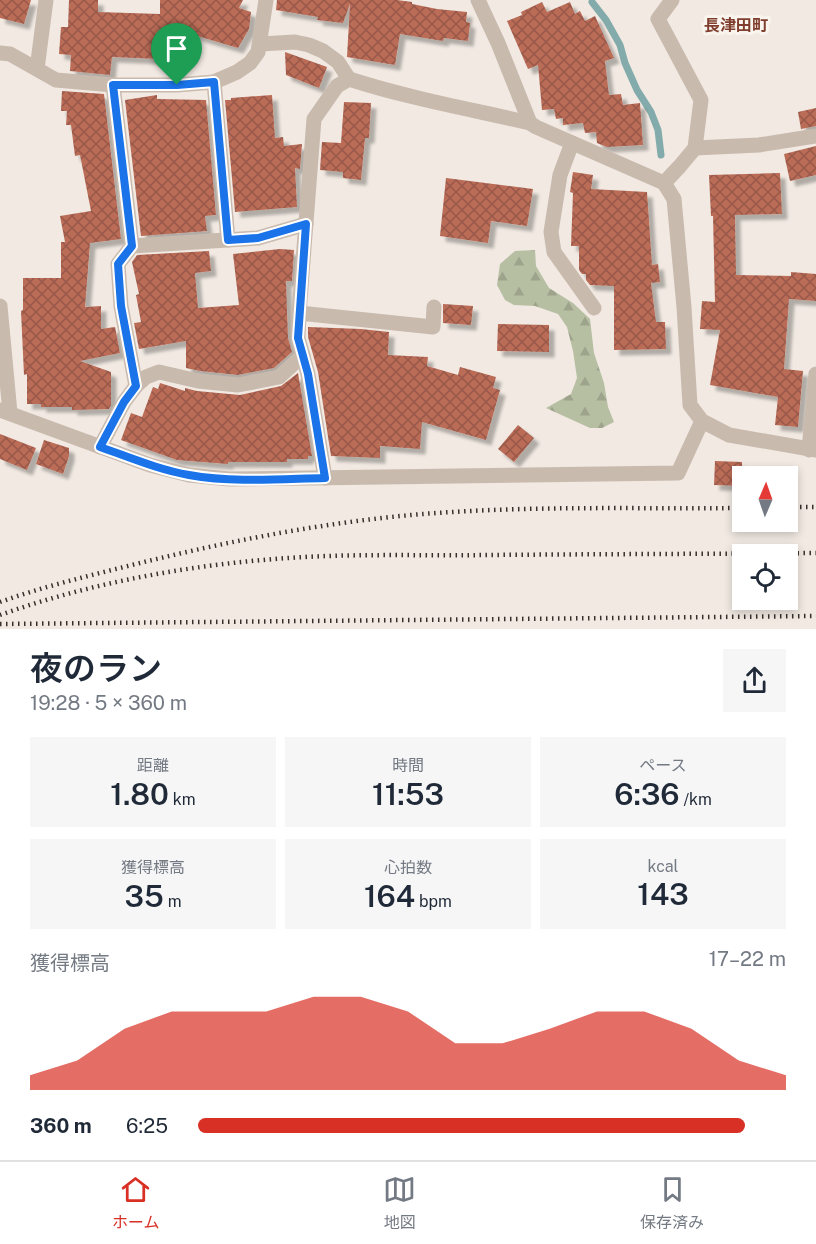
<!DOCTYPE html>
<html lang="ja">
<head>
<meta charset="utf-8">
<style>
  body { margin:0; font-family:"Public Sans","Noto Sans JP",sans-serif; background:#f6f6f7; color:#1f2937; height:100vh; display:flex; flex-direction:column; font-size:22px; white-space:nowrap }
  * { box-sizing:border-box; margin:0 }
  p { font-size:20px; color:#747a83 }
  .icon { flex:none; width:33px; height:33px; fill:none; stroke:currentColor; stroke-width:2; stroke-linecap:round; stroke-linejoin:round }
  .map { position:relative; height:629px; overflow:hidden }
  .panel { display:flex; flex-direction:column; background:#fff; flex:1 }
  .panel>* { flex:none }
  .needle { width:39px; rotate:2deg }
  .buttons { position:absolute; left:732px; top:466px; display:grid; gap:12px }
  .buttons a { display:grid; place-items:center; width:66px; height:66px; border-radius:0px; background:#fff; box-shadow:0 3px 9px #0003; font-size:30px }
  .pin { position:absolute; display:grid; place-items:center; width:51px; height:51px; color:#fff; margin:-62px -26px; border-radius:50% 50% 50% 0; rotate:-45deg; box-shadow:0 0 6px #0007 }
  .pin .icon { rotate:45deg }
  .round { display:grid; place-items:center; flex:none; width:63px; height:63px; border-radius:0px; background:#f6f6f7 }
  .headline { display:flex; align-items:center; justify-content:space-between; height:102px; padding:0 30px }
  h1 { font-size:33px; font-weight:600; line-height:45px }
  .figures { display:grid; grid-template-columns:repeat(3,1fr); gap:9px; height:102px; padding:6px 30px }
  .figures div { display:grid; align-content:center; border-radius:0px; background:#f6f6f7; text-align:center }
  .figures b { font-size:30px; font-weight:600 }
  .figures small { font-size:16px; font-weight:400 }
  .figures p { font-size:16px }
  .chart { height:168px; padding:12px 30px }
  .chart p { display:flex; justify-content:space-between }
  .chart svg { width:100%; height:108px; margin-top:6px; fill:#d93025; opacity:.7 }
  ul { padding:0 30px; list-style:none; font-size:20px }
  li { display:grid; grid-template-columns:96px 72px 1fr; align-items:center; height:45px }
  li i { height:15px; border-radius:8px; background:#d93025 }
  .dock { display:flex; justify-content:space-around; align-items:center; height:84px; border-top:2px solid #e0e1e3; background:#fff; font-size:16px; color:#747a83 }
  .dock a { display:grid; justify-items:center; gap:3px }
  .dock .current { color:#d93025 }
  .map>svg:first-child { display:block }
  .forest { fill:url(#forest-firs) }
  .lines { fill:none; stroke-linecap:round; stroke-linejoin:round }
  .stream { stroke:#83abac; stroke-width:7 }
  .building { fill:url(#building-cross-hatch); filter:url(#shadow) }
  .minor { stroke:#c9baae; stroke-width:15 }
  .rail { stroke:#382f2c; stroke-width:4.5; stroke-dasharray:1.5 4.5; stroke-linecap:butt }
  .route-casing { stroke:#fff; stroke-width:12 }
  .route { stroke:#1a73e8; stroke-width:8 }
  .labels { text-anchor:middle; stroke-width:6; stroke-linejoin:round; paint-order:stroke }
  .neighbourhood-label { font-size:16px; font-weight:bold; fill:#7f3e2d; stroke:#f9f4ee }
</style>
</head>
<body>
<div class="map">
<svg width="816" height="629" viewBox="0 0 816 629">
  <defs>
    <pattern id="forest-firs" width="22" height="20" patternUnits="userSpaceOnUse" patternTransform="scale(1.5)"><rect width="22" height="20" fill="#b7bfa3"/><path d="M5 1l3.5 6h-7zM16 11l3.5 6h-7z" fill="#9ea48c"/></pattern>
    <pattern id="building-cross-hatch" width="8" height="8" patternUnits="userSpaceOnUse" patternTransform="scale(1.5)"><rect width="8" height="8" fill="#ba6c57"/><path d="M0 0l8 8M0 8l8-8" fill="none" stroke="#985948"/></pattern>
    <filter id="shadow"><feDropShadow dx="5.5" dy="5.5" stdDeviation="1.5" flood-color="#0004"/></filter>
  </defs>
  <rect width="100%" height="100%" fill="#f1e9e2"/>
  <!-- forest -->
  <polygon class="forest" points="535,250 536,266 549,288 573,303 590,319 594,353 604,383 608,407 614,422 602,428 590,428 546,408 571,394 577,378 573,351 567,327 558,314 535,306 514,305 505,300 497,285 500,264 515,251"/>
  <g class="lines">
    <!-- stream -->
    <polyline class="stream" points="592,2 606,20 620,45 625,63 637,90 651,112 658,130 661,155"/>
  </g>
  <!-- building -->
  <g class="building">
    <polygon points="0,0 31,0 24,24 0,18"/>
    <polygon points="69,0 98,0 98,12 160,14 160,0 243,0 239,8 251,12 249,29 238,48 184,32 183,60 112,57 110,75 70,71 71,55 59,54 61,27 68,27"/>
    <polygon points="277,0 397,0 412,2 412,4 437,9 467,12 466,22 470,23 468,41 444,38 443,41 400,34 395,65 347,57 350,4 343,23 317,20 318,17 276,10"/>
    <polygon points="542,2 547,12 570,2 575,14 580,11 585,21 595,16 614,58 605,61 609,95 621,94 623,105 640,103 643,145 607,147 597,143 596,132 585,133 583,123 563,125 563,118 556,119 554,109 542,110 538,65 528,69 507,21 522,15 521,12"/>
    <polygon points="285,52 327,67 319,88 286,75"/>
    <polygon points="62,91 104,94 121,239 90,243 85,307 101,306 101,329 115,327 120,353 80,361 111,372 111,405 109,409 72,410 72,407 41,407 41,404 27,404 27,374 24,375 21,311 23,310 23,278 61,278 61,242 65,242 60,216 91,211 81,160 80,155 75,156 71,125 66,125 67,111 61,111"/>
    <polygon points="157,95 157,99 206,100 216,215 205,216 207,231 141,236 125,100"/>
    <polygon points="272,95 275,138 283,137 284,146 302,144 300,169 295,168 297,207 235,212 225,100 231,100 231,98"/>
    <polygon points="344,102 371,103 369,138 365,138 361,180 343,178 343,172 320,170 322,142 341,143"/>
    <polygon points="816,108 816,126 801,129 798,112"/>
    <polygon points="816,146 816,175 790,181 784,154"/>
    <polygon points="573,172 593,175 591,189 647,192 652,265 658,264 660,282 651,283 656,322 665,322 666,349 614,350 614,286 590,285 586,280 586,274 582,274 579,270 579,246 571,246 573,193 570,192"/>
    <polygon points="780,173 782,214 735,215 736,275 791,276 791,272 816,274 816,301 789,299 784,369 803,371 798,427 775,425 778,397 710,385 720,330 700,329 702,301 715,302 713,216 711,216 709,175"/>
    <polygon points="446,178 533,189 527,226 491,221 488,243 440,236"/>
    <polygon points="280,249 294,250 292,281 286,281 288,338 292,352 274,368 238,375 200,371 186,368 186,341 139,349 134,323 141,322 136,295 139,294 132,262 137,255 209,251 211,271 195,273 198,308 239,305 233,254"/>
    <polygon points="443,304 473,306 471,325 443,323"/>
    <polygon points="498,324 549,325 549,352 497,351"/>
    <polygon points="308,327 361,329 389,332 388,355 428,357 427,366 458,375 460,367 496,377 493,388 500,390 486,440 422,422 420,449 380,446 380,458 331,456 318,372 308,337"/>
    <polygon points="298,373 312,456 308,456 308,459 287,459 287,462 228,462 228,464 177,460 121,440 131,413 142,417 153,387 158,389 160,383 185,391 185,388 197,391 240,395 281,386"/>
    <polygon points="518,425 534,438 514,462 498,449"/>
    <polygon points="0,434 36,448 27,470 0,459"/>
    <polygon points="44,440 69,448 69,456 63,474 36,464"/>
    <polygon points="715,461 742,462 742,486 714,485"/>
  </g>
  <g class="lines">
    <!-- minor -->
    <g class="minor">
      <polyline points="478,0 498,43 530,123 536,127 664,183 674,199 684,307 690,405 702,421 729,435 816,450"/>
      <path d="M260,44L295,42L309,45L323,51L338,62L349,79C408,98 469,109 530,123"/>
      <polyline points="0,53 10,54 56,80 113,85 177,85 214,82 237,72 250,63 258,52 266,0"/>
      <polyline points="37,69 46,0"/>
      <polyline points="214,82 228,240"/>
      <polyline points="113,85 132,246"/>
      <polyline points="572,143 560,175 551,232 554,252 594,308"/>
      <polyline points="695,148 759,145 816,136"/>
      <polyline points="664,183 680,166 695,148 701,100 658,19 672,0"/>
      <polyline points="0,306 10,413"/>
      <polyline points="299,313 433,327 434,307"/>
      <polyline points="136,386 146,377 159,372 198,381 238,385 279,377 303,355"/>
      <polyline points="0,410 150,465 189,475 229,479 678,473 702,421"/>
      <polyline points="100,447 124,402 136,386 121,306 118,264 132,246 258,238 306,224"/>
      <polyline points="809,450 816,374"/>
      <polyline points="325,478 308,374 298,338 299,313 314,119 337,86 349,79"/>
    </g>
    <!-- rail -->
    <g class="rail">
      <polyline points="788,507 816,507"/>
      <path d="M0,602C45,586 92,575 140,563C242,538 347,518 452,512C549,506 646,509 742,508"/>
      <path d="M0,615C87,584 183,566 275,559C346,553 418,556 489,555C598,554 707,554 816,553"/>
      <polyline points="0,624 816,616"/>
    </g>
  </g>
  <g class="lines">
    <!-- route casing -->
    <g class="route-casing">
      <path id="route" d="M214,82L228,240L258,238L306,224L298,338L308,374L325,478C280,479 234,483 189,475C159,470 129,457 100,447L124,402L136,386L121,306L118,264L132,246L113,85H177Z"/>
    </g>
    <!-- route -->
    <use href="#route" class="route"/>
  </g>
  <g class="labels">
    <!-- neighbourhood labels -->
    <g class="neighbourhood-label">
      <text x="736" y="31">長津田町</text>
    </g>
  </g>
</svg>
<div class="buttons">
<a><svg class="needle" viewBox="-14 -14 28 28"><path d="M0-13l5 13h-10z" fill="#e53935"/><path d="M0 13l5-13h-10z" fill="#747a83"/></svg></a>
<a><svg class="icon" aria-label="locate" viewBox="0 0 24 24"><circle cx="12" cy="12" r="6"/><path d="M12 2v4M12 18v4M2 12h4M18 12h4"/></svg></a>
</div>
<div class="pin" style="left:177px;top:85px;background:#1e9e55"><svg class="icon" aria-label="arrive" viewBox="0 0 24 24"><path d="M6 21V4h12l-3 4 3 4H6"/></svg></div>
</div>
<section class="panel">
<div class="headline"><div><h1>夜のラン</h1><p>19:28 · 5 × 360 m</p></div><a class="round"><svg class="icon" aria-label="share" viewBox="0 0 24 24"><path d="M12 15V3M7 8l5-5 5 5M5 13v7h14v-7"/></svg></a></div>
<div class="figures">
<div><p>距離</p><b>1.80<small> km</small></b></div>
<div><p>時間</p><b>11:53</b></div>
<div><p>ペース</p><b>6:36<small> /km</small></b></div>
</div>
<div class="figures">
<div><p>獲得標高</p><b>35<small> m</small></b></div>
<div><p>心拍数</p><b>164<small> bpm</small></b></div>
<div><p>kcal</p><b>143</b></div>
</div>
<div class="chart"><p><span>獲得標高</span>17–22 m</p>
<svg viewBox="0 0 160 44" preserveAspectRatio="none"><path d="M0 44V38L10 32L20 19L30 12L40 12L50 12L60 6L70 6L80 12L90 25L100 25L110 19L120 12L130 12L140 19L150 32L160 38V44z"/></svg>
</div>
<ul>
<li><b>360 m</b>6:25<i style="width:93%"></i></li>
</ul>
</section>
<nav class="dock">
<a class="current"><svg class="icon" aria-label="home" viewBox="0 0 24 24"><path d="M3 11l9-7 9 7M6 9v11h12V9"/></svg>ホーム</a>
<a><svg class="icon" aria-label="map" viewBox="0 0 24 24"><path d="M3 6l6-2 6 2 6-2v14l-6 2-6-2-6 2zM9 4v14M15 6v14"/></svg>地図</a>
<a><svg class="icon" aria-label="saved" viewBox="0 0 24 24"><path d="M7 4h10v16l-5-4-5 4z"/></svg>保存済み</a>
</nav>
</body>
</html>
